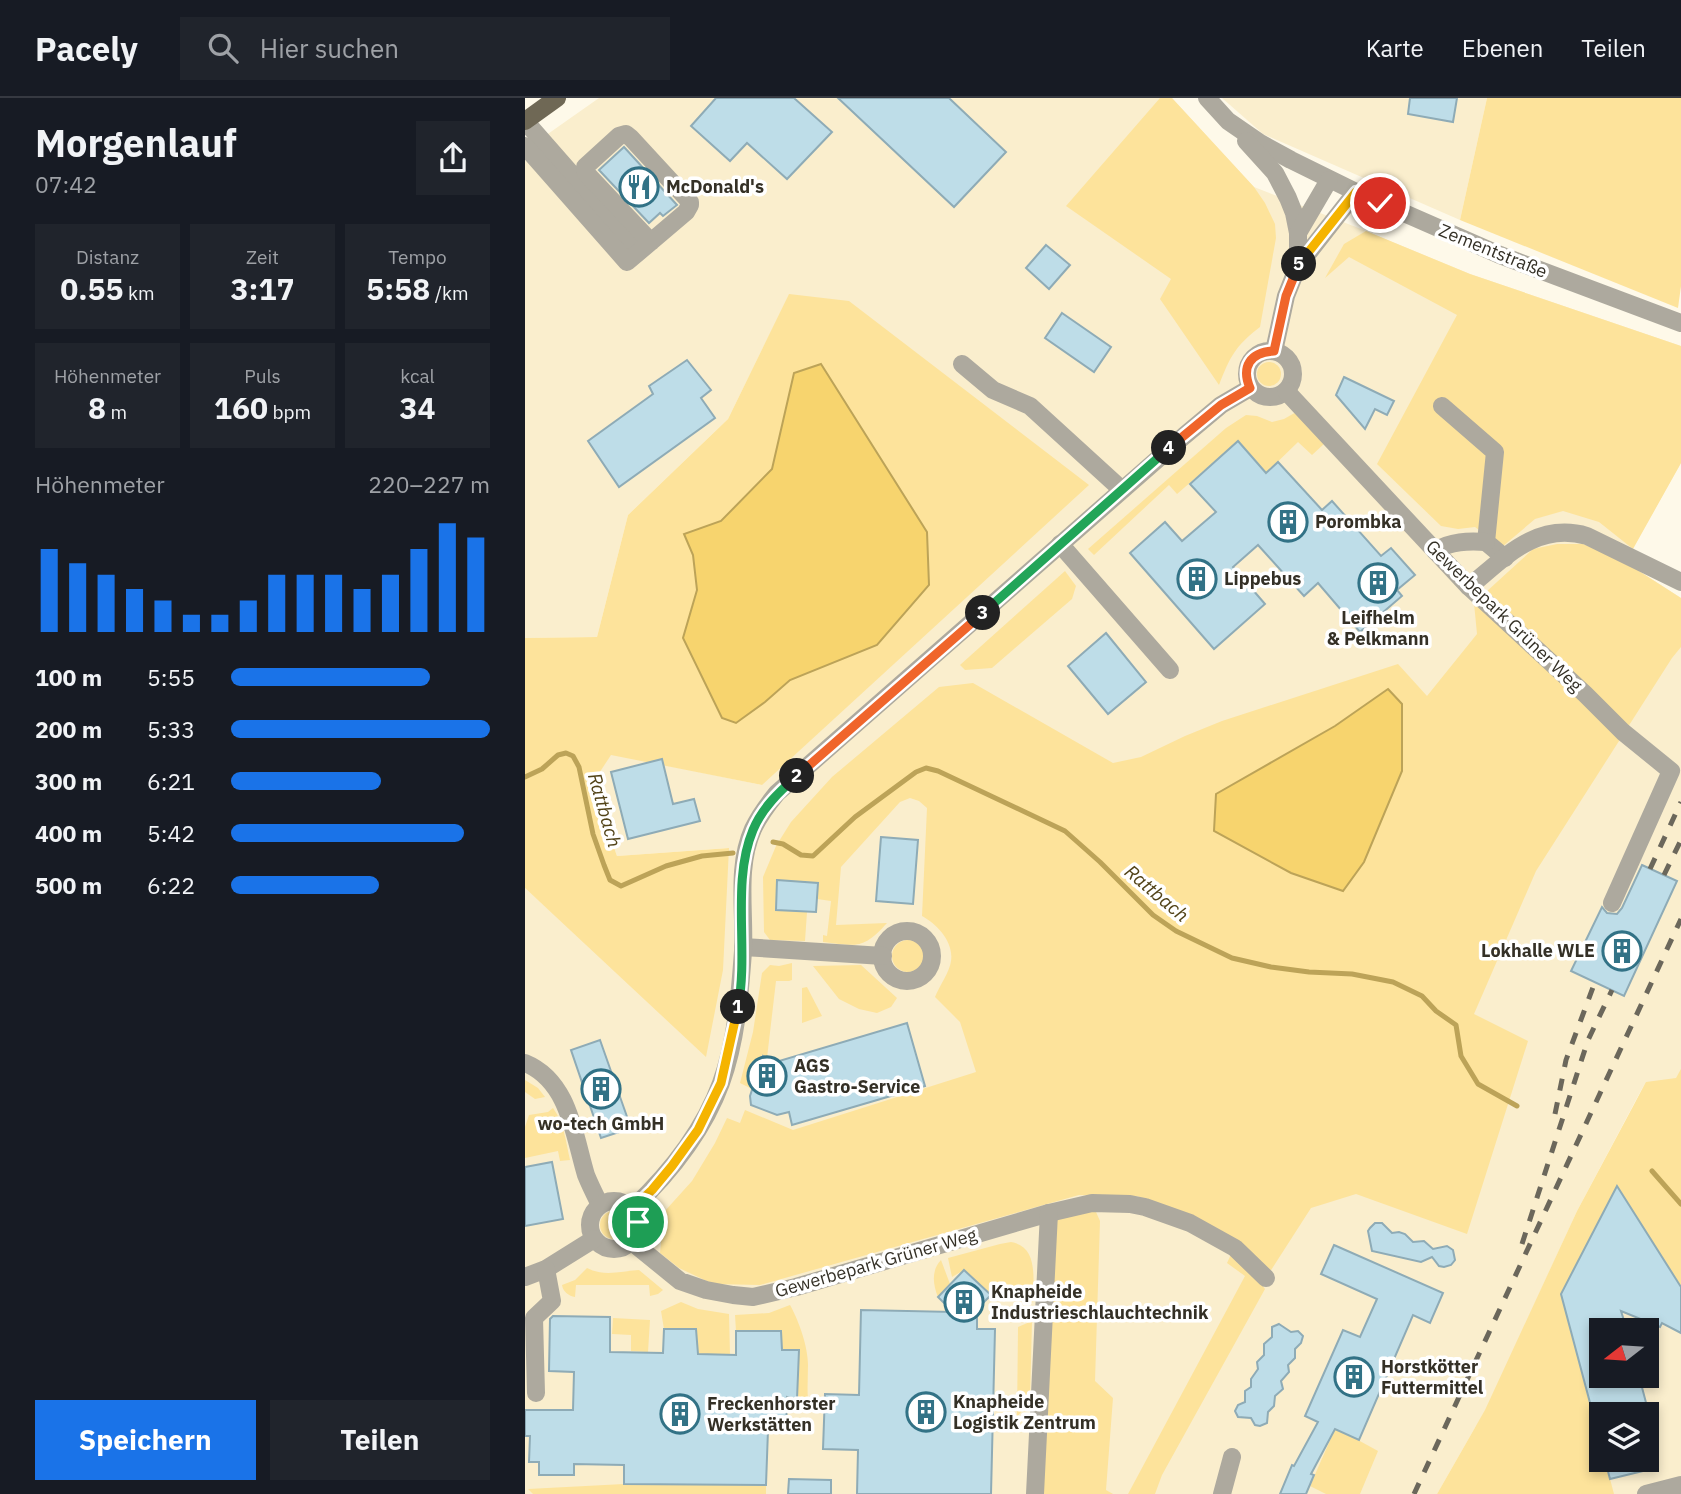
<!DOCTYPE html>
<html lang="de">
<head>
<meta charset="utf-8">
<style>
  body { margin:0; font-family:"IBM Plex Sans",sans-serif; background:#20242c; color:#f1f3f6; height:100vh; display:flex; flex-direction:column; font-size:26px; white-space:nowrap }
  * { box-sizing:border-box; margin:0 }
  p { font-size:23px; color:#9ea1a6 }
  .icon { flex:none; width:38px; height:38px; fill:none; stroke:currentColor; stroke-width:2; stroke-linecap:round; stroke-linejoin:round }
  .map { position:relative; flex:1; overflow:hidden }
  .drawer { display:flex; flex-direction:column; background:#171b24; width:525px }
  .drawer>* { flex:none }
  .needle { width:46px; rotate:253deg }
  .controls { position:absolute; left:1064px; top:1220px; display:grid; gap:14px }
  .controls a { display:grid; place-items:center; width:70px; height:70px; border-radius:0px; background:#171b24; box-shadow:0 4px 10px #0003; font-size:35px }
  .pin { position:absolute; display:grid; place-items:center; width:60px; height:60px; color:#fff; margin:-30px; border:4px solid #fff; border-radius:50%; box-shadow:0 2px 7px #0007 }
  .km { position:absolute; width:35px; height:35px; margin:-18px; border-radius:50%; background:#222; color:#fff; font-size:19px; line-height:35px; text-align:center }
  .round { display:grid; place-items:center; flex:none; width:74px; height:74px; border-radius:0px; background:#20242c }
  .headline { display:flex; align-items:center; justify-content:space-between; height:119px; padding:0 35px }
  h1 { font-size:38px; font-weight:800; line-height:52px }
  .metrics { display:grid; grid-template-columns:repeat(3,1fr); gap:10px; height:119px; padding:7px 35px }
  .metrics div { display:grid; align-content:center; border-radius:0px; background:#20242c; text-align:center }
  .metrics b { font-size:30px; font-weight:800 }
  .metrics small { font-size:19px; font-weight:400 }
  .metrics p { font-size:19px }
  .chart { height:196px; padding:14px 35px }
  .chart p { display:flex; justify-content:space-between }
  .chart svg { width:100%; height:126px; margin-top:7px; stroke:#1a73e8; stroke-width:6 }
  .cta { display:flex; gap:14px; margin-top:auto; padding:14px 35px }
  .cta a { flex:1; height:80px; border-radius:0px; background:#1a73e8; color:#fff; font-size:28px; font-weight:800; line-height:80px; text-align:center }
  .cta a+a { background:#20242c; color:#f1f3f6 }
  ul { padding:0 35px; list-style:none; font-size:23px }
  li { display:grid; grid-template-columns:112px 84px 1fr; align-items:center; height:52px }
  li i { height:18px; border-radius:9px; background:#1a73e8 }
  header { display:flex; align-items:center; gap:42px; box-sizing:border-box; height:98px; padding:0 35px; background:#171b24; border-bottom:2px solid #363941 }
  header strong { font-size:33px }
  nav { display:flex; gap:38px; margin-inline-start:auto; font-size:24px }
  .search { width:490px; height:63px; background:#20242c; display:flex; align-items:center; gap:18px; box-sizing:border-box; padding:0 24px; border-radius:0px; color:#9ea1a6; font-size:26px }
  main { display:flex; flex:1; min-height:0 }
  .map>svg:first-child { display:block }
  .built { fill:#faeecd; fill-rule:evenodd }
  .green { fill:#fde39b }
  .water { fill:#f7d46e; stroke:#bca358; stroke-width:2 }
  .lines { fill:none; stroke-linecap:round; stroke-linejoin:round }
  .stream { stroke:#bca358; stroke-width:5 }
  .building { fill:#bedde8; stroke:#8eabb6; stroke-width:2 }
  .minor { stroke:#ada99e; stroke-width:18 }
  .major { stroke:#6f6855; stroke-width:18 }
  .rail { stroke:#6b675b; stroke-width:5; stroke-dasharray:12 12; stroke-linecap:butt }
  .split-1-casing { stroke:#fff; stroke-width:14 }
  .split-2-casing { stroke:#fff; stroke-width:14 }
  .split-3-casing { stroke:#fff; stroke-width:14 }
  .split-4-casing { stroke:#fff; stroke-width:14 }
  .split-5-casing { stroke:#fff; stroke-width:14 }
  .split-6-casing { stroke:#fff; stroke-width:14 }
  .split-1 { stroke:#f5b400; stroke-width:9 }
  .split-2 { stroke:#22a559; stroke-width:9 }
  .split-3 { stroke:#f0652b; stroke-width:9 }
  .split-4 { stroke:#22a559; stroke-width:9 }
  .split-5 { stroke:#f0652b; stroke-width:9 }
  .split-6 { stroke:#f5b400; stroke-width:9 }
  .labels { text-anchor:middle; stroke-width:7; stroke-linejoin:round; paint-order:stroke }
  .poi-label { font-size:18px; font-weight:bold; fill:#343026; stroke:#fff; text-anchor:start }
  .street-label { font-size:18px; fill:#343026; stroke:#fff }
  .water-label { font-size:19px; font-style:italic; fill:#524318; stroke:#fff }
</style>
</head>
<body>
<header>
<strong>Pacely</strong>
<div class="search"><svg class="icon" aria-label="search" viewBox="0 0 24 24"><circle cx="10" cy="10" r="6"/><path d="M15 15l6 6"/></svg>Hier suchen</div>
<nav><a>Karte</a><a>Ebenen</a><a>Teilen</a></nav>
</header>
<main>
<section class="drawer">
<div class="headline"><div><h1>Morgenlauf</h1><p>07:42</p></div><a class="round"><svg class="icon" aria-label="share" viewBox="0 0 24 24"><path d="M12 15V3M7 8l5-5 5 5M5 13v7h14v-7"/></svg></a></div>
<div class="metrics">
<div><p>Distanz</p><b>0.55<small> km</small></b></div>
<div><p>Zeit</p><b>3:17</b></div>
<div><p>Tempo</p><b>5:58<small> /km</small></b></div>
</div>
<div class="metrics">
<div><p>Höhenmeter</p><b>8<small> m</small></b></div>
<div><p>Puls</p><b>160<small> bpm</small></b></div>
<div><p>kcal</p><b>34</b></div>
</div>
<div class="chart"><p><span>Höhenmeter</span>220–227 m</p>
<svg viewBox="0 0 160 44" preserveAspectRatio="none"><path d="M5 44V15M15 44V20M25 44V24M35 44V29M45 44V33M55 44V38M65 44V38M75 44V33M85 44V24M95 44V24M105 44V24M115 44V29M125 44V24M135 44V15M145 44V6M155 44V11"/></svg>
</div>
<ul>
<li><b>100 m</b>5:55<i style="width:77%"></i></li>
<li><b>200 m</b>5:33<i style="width:100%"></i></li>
<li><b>300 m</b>6:21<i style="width:58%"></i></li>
<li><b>400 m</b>5:42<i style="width:90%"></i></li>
<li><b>500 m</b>6:22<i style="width:57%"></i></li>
</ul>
<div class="cta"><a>Speichern</a><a>Teilen</a></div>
</section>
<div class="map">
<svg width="1156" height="1396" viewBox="0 0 1156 1396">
  <rect width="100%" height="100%" fill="#fef9e9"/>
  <!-- built -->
  <g class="built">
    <path d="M74,0H647L729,89L841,133L945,176L1156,248V365L1100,464L1156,500V1392L1153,1396H919L952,1326L912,1396H0V790L79,862L203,750L92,758L67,686L86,656L237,687L264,197L203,321L103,417L72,539L0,540V52ZM1120,985L978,1275L1052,1113ZM1076,1232H1122V1278H1076ZM1076,1316H1122V1362H1076Z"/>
    <polygon points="697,0 962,0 935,122 738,36"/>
  </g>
  <!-- green -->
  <g class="green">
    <path d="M635,0H647L729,89L740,105L750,126L751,140L735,229C710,248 705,259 694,287L635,201L646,181L541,108Z"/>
    <polygon points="962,0 1156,0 1156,188 1153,210 935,122"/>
    <polygon points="841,133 945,176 1156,248 1156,365 1108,451 1074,424 1038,413 1010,421 977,449 950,429 933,431 916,428 852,366 932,217 824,159 800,180 819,146"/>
    <polygon points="264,196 324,203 564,387 237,687 86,657 67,686 92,758 204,750 198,872 181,959 0,790 0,540 72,539 103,417 203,321"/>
    <circle cx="744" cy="276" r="12"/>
    <polygon points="773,313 800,345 787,357 773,344 741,375 713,343 652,396 644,387 569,457 563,451 701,330 721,317 732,318 747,324 759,321"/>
    <path d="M1032,446H1058L1100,464L1156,500V549L1147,560L1011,773L949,916L1003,943L942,1136L831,1096L786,1110L741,1180L714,1156L740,1191L637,1377L630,1396H603L720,1178L702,1165L709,1150L673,1121L612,1098L554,1097L235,1187L188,1186L154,1170L135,1155L139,1114L167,1083L190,1045L202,1020L215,1025L220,1012L268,1032L451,974L435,924L410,899C414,889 425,873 426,863C429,844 412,826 397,818L402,710L394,703L385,700L375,704L316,769L311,827L362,825C338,852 331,848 298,844V837L302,838L306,803L292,801L293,785L253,782L251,812L282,814L280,843L245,842L239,834L238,779L251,748L266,724L307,679L414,589L448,585L588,665L616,659L660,638L697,623L873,566L902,598L952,536L949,505L1008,451Z"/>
    <polygon points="540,473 551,488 547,501 467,570 440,572 435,567"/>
    <circle cx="383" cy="858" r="16"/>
    <polygon points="267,865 267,882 264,883 251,883 242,960 238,960 227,991 215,985 228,934 237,875 245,867 254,868"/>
    <polygon points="336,867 372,900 366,909 352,915 334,911 314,901 288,868"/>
    <polygon points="282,889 297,918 277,925 277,890"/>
    <polygon points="1156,971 1156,1188 1092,1089 1036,1196 1076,1316 1076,1325 1071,1327 1076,1347 1076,1362 1080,1362 1089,1396 912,1396 960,1312 1052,1113 1121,984 1151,980"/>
    <polygon points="0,982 13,990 20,999 10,1001 0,994"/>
    <path d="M28,1010C39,1025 41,1044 45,1062L35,1063L33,1053L0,1060V1029L4,1017L23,1014Z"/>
    <polygon points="567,1105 575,1123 570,1283 588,1300 581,1392 588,1396 518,1396 524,1115"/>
    <circle cx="89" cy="1127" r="14"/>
    <path d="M486,1144C514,1148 508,1183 508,1204L497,1208L496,1194L471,1192L466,1197L439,1172L427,1179L423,1160L475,1146Z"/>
    <path d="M416,1162L425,1186L413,1199C408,1187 406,1172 416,1162Z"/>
    <path d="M62,1170C79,1179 96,1173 114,1172L138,1192L133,1196L125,1198L124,1187H51L50,1199C44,1198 38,1194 37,1187L50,1182Z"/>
    <polygon points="156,1204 173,1211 204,1216 205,1257 173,1256 171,1232 139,1231 136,1213"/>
    <path d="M265,1207C274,1223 283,1249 283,1267C283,1278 282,1290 283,1301H272L257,1252L256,1233H211L210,1217L244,1215Z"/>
    <polygon points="88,1220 125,1222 123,1254 106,1253 106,1237 87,1236"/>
    <polygon points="507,1223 505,1303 492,1319 493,1229"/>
    <polygon points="810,1331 833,1342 853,1353 835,1396 801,1396 785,1388"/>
    <polygon points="99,1386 241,1387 241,1396 8,1396 3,1391"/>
  </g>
  <!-- water -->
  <g class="water">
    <polygon points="296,266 402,434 404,487 352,547 265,582 240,604 211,625 197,620 158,540 172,492 168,457 159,436 196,423 247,371 269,275"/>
    <polygon points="863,591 877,606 877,673 839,764 818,793 766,775 689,733 691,696 810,628"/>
  </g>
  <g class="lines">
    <!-- stream -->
    <g class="stream">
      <polyline points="0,679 17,671 33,657 41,655 48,658 54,669 68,736 79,767 85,782 96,788 141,768 177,758 208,755"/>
      <polyline points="248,744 258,746 276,757 288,758 330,719 391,674 401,670 413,673 540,733 575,764 628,817 651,833 707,860 746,869 784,874 827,876 868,884 897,898 911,913 931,927 936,958 953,986 992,1008"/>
      <polyline points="1127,1073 1156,1106"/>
    </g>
  </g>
  <!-- building -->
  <g class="building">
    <polygon points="191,0 269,0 307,34 262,81 222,45 205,63 166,28"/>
    <polygon points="313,0 424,0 481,54 429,109"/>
    <polygon points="885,0 932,0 928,24 883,16"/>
    <polygon points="99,49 152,107 138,118 135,115 124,125 74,72"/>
    <polygon points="521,147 545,167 524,191 501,170"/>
    <polygon points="537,215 586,249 569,274 520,240"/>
    <polygon points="162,262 186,292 176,300 190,320 94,389 63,343 128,296 124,288"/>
    <polygon points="819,279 869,303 862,317 850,311 840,331 811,297"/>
    <polygon points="713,343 741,375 753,364 797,412 807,403 856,458 866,450 890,477 872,492 877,498 835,534 793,485 779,498 733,447 708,469 740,506 689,551 605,455 640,424 657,443 691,414 665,386"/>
    <polygon points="581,535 621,584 583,616 543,568"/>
    <polygon points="137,661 148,706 169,701 175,723 103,741 86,674"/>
    <polygon points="356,739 393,742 388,806 351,803"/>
    <polygon points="1117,767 1152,783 1099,898 1046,873 1077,809 1082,815 1092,816 1097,810"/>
    <polygon points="252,782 293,785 291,814 251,812"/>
    <polygon points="382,925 400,988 267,1027 264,1014 252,1017 226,1007 225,998 238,958 251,964"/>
    <polygon points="75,942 106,1030 76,1040 46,952"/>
    <polygon points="27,1064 38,1121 0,1128 0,1069"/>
    <polygon points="1092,1088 1156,1189 1156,1235 1137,1225 1135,1229 1096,1213 1102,1232 1076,1232 1076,1278 1114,1278 1124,1316 1068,1316 1036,1196"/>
    <polygon points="850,1125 857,1125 867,1135 874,1134 880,1136 888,1144 899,1143 908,1151 922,1148 928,1152 930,1162 926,1167 919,1169 914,1168 907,1159 896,1164 847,1153 843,1133 845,1130"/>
    <polygon points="809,1147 918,1195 905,1225 888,1217 834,1342 810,1331 786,1376 789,1377 781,1396 755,1396 767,1367 769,1368 793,1324 780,1318 818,1232 835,1239 852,1201 796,1176"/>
    <polygon points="439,1172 466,1197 452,1211 452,1231 470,1231 466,1396 332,1396 333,1352 298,1351 300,1296 334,1297 336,1212 428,1214 413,1199"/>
    <polygon points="28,1218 85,1219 85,1254 138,1255 139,1231 171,1231 173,1256 211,1257 211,1233 256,1233 257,1252 274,1252 272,1301 262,1299 261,1333 243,1332 241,1387 99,1386 99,1367 49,1366 49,1377 14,1377 14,1364 4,1364 5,1338 0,1338 0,1312 48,1312 49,1274 24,1273 25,1221"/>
    <polygon points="754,1226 766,1234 773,1233 778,1238 776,1245 770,1251 770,1260 763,1267 764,1274 756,1283 758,1291 750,1298 749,1308 743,1314 742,1325 735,1328 730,1327 726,1320 713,1319 710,1313 713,1307 720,1304 720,1293 726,1289 726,1281 733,1271 732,1264 739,1257 739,1246 747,1239 747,1229"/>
    <polygon points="1080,1362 1115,1362 1118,1373 1085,1381"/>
    <polygon points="264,1381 306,1382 306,1396 263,1396"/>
  </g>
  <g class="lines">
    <!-- minor -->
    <g class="minor">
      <polyline points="682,0 703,23 735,45 766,62 831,94 975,157 1156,225"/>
      <polyline points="0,23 114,153"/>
      <polyline points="721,43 750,75 763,100 769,115 773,135 773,168"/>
      <polyline points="0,48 102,164 161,114 165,107 165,104 106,40 101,36 94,38 60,69 61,75 126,144"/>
      <polyline points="773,135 804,82"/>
      <circle cx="745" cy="276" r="23"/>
      <polyline points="749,253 761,198 773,168 831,94"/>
      <polyline points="437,266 468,292 505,308 596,391"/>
      <polyline points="761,293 944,489 1060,596 1098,634 1146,673 1087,805"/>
      <polyline points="917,308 970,354 961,444 980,460"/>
      <polyline points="535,446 645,572"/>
      <path d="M910,453C926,443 943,443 961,444"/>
      <path d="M944,489C979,460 1012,423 1062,438L1156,484"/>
      <circle cx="382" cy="858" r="25"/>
      <polyline points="218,849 358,858"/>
      <path d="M0,965C44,983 49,1037 61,1077C65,1087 70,1097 75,1107"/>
      <circle cx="89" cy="1127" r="24"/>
      <path d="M107,1111C144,1076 178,1034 196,985C211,944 215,896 218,853C220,813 211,769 228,731C234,718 243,706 252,695L659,338L696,307L725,290"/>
      <polyline points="107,1144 155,1183 181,1192 208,1197 228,1199 271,1189 524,1115 567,1105 605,1106 620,1109 665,1125 710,1150 741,1180"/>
      <polyline points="0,1179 21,1171 69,1141"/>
      <polyline points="11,1295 9,1220 27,1203 21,1171"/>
      <polyline points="510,1396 524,1115"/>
      <polyline points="697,1396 707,1359"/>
      <polyline points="1121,1396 1156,1387"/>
    </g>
    <!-- major -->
    <polyline class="major" points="0,23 32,0"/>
    <!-- rail -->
    <g class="rail">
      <polyline points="1125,771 1156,704"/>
      <polyline points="1139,777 1156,742"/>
      <polyline points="1030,1016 1041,962 1070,884"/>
      <polyline points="997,1146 1063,942 1087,892"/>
      <polyline points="889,1396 1156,821"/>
    </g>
  </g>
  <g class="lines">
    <!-- split-1 casing -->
    <g class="split-1-casing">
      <polyline id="split-1" points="113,1124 107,1111 127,1092 147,1068 173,1032 196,985 213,909"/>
    </g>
    <!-- split-2 casing -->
    <g class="split-2-casing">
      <path id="split-2" d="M213,909C224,853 206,784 228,732C237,710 254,694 272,678"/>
    </g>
    <!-- split-3 casing -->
    <g class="split-3-casing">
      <polyline id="split-3" points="272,678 458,515"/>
    </g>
    <!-- split-4 casing -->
    <g class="split-4-casing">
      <polyline id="split-4" points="458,515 644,350"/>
    </g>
    <!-- split-5 casing -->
    <g class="split-5-casing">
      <path id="split-5" d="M644,350L696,307L725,290C716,269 725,254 749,253L761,198L774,166"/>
    </g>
    <!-- split-6 casing -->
    <g class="split-6-casing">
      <polyline id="split-6" points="774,166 831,94 855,105"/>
    </g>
    <!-- split-1 -->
    <use href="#split-1" class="split-1"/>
    <!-- split-2 -->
    <use href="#split-2" class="split-2"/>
    <!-- split-3 -->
    <use href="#split-3" class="split-3"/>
    <!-- split-4 -->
    <use href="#split-4" class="split-4"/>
    <!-- split-5 -->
    <use href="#split-5" class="split-5"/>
    <!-- split-6 -->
    <use href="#split-6" class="split-6"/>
  </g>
  <!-- icons -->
  <defs>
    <g id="restaurant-ring" transform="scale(2.0125)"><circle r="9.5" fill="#fff" stroke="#327286" stroke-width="1.5"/><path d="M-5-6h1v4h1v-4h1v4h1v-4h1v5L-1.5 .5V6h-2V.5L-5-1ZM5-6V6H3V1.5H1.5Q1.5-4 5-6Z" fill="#327286"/></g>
    <g id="building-ring" transform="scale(2.0125)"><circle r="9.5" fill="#fff" stroke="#327286" stroke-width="1.5"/><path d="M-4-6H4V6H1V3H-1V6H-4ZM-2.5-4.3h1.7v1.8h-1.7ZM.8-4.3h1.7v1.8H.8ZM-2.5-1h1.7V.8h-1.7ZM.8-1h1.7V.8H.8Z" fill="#327286"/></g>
  </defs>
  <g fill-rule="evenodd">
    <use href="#restaurant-ring" x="114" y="89"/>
    <use href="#building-ring" x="763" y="424"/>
    <use href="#building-ring" x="672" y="481"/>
    <use href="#building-ring" x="853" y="485"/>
    <use href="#building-ring" x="1097" y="853"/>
    <use href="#building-ring" x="242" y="978"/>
    <use href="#building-ring" x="76" y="991"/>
    <use href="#building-ring" x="439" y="1204"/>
    <use href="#building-ring" x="829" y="1279"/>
    <use href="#building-ring" x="401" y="1314"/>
    <use href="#building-ring" x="155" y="1316"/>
  </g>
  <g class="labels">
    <!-- poi labels -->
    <g class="poi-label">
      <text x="141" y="95">McDonald's</text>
      <text x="790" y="430">Porombka</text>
      <text x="699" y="487">Lippebus</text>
      <text x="853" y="526" text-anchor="middle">Leifhelm<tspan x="853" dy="21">&amp; Pelkmann</tspan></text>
      <text x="1070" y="859" text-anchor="end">Lokhalle WLE</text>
      <text x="269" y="974">AGS<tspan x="269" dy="21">Gastro-Service</tspan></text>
      <text x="76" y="1032" text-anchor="middle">wo-tech GmbH</text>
      <text x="466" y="1200">Knapheide<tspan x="466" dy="21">Industrieschlauchtechnik</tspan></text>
      <text x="856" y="1275">Horstkötter<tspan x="856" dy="21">Futtermittel</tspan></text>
      <text x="428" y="1310">Knapheide<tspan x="428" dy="21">Logistik Zentrum</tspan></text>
      <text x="182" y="1312">Freckenhorster<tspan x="182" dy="21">Werkstätten</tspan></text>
    </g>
    <!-- street labels -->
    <g class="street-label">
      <text transform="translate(968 153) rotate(22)" y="6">Zementstraße</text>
      <text transform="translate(979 518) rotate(44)" y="6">Gewerbepark Grüner Weg</text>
      <text transform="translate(351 1165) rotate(-16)" y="6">Gewerbepark Grüner Weg</text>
    </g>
    <!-- water labels -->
    <g class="water-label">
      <text transform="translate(80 712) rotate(74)" y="7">Rattbach</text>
      <text transform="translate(632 795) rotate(40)" y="7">Rattbach</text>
    </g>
  </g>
</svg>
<div class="controls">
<a><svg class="needle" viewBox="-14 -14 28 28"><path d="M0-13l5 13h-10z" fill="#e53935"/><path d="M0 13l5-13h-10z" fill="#9ea1a6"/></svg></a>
<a><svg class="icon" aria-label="layers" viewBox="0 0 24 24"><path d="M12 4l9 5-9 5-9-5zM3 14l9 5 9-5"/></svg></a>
</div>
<div class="pin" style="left:113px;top:1124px;background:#1e9e55"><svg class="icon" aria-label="arrive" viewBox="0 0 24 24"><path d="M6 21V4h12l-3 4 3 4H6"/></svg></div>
<div class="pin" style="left:855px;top:105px;background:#d93025"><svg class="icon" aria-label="check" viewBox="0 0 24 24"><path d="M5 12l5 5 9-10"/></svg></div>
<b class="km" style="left:213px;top:909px">1</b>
<b class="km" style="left:272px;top:678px">2</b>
<b class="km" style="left:458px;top:515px">3</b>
<b class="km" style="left:644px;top:350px">4</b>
<b class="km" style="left:774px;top:166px">5</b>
</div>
</main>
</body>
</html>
